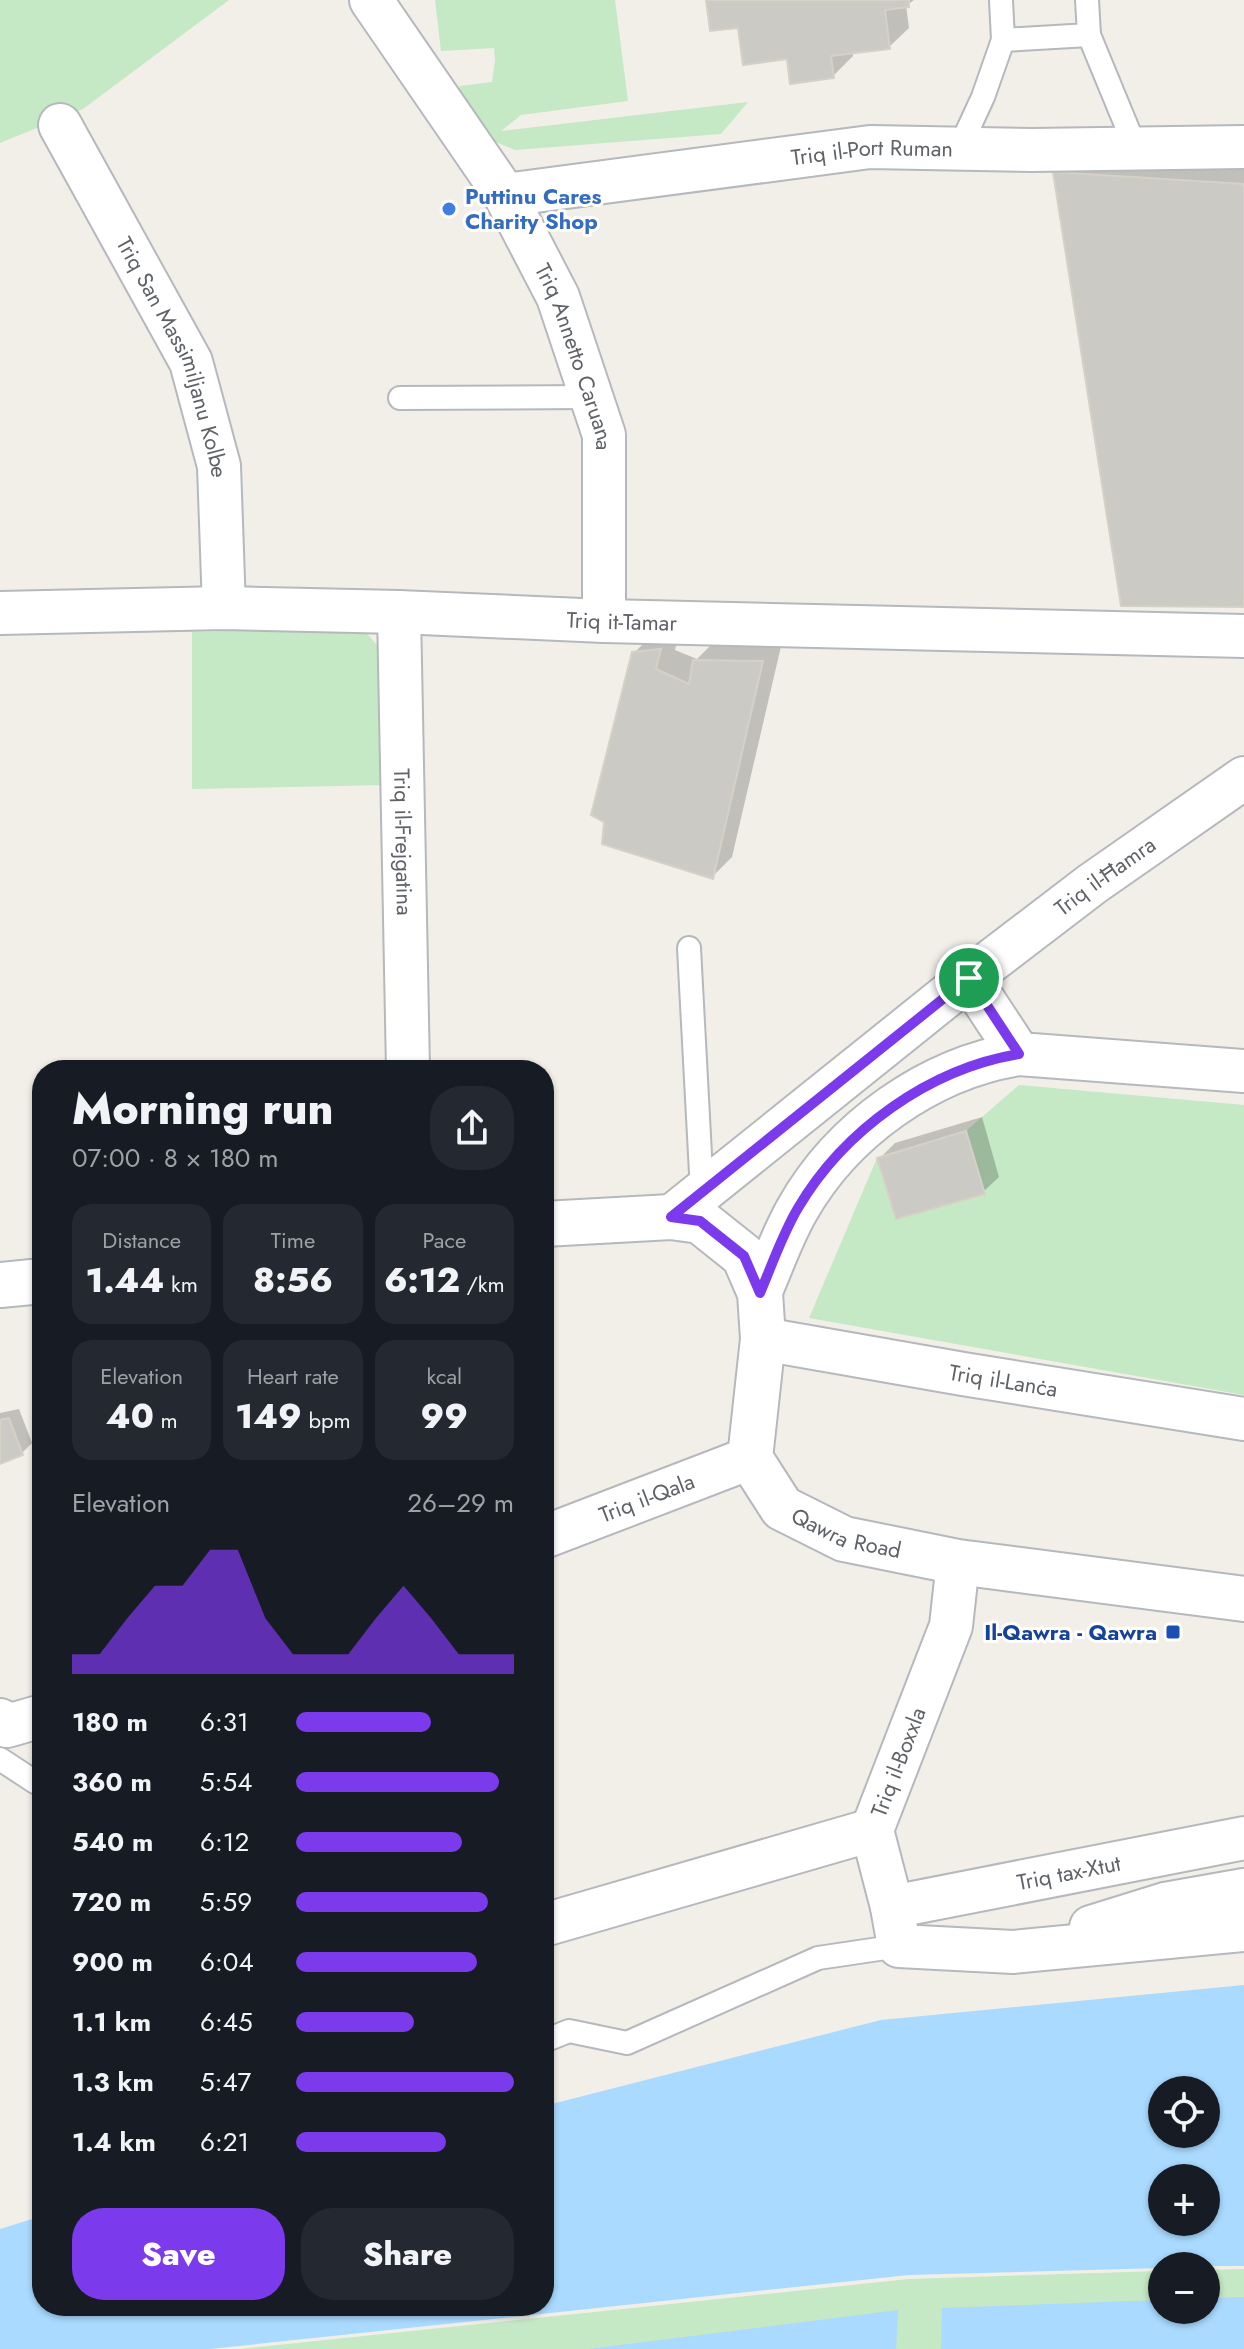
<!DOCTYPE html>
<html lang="en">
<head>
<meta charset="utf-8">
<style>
  body { margin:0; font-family:Jost,sans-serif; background:#242831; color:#f1f3f6; height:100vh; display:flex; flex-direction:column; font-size:30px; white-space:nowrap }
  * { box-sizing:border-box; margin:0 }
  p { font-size:26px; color:#9ea1a6 }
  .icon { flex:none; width:44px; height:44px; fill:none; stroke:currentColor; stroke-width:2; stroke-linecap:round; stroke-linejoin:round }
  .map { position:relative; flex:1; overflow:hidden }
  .drawer { position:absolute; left:32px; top:1060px; width:522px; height:1256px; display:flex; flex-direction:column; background:#171b24; border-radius:32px; box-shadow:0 2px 6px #0004 }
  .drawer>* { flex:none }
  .buttons { position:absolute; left:1148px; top:2076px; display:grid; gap:16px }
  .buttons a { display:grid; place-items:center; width:72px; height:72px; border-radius:50%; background:#171b24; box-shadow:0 2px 6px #0004; font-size:40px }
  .pin { position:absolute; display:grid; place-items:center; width:68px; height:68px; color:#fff; margin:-34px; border:4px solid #fff; border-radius:50%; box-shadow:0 2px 8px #0007 }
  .round { display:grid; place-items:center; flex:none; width:84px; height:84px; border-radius:32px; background:#242831 }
  .head { display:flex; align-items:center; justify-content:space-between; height:136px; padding:0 40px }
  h1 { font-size:44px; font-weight:800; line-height:60px }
  .metrics { display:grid; grid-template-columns:repeat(3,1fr); gap:12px; height:136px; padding:8px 40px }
  .metrics div { display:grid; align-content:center; border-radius:20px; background:#242831; text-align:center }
  .metrics b { font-size:34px; font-weight:800 }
  .metrics small { font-size:22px; font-weight:400 }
  .metrics p { font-size:22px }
  .chart { height:224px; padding:16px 40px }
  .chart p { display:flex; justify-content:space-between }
  .chart svg { width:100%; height:144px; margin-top:8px; fill:#7c3aed; opacity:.7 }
  .button { display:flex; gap:16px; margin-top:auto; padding:16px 40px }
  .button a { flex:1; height:92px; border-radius:32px; background:#7c3aed; color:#fff; font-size:32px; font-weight:800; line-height:92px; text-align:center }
  .button a+a { background:#242831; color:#f1f3f6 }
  ul { padding:0 40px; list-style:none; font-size:26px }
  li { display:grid; grid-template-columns:128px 96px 1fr; align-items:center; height:60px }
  li i { height:20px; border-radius:10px; background:#7c3aed }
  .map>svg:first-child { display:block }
  .green { fill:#c5e8c5 }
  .water { fill:#aadaff; fill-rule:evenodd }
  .shadow { fill:#0003 }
  .building { fill:#cccac5; stroke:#d6d1c6; stroke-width:2 }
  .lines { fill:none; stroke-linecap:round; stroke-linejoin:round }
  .service-casing { stroke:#b5b8bc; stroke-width:26 }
  .minor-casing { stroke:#b5b8bc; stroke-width:46 }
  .tertiary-casing { stroke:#b5b8bc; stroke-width:48 }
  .service { stroke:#fff; stroke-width:22 }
  .minor { stroke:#fff; stroke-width:42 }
  .tertiary { stroke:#fff; stroke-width:44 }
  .route-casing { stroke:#fff; stroke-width:16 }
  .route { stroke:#7c3aed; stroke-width:10 }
  .shop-dot { fill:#3f7fe0; stroke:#fff; stroke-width:3 }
  .transit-dot { fill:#1a4fb4; stroke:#fff; stroke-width:3 }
  .labels { text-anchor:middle; stroke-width:6; stroke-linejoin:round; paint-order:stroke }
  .street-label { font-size:22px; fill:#5f6368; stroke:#fff }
  .shop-label { font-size:22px; font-weight:bold; fill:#366cbe; stroke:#fff; text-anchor:start }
  .transit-label { font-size:22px; font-weight:bold; fill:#164399; stroke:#fff; text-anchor:end }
</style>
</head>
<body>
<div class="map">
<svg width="1244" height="2349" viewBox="0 0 1244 2349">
  <rect width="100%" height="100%" fill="#f1efe8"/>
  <!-- green -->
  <g class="green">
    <polygon points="0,0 229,0 83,109 0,143"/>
    <polygon points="435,0 615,0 628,101 521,115 501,131 748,102 721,134 515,150 484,137 456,96 460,86 492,82 495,61 494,48 441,51"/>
    <polygon points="362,628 384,653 386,785 192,789 192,632"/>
    <polygon points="1019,1085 1244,1105 1244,1395 809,1318 877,1158 896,1219 984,1194 966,1131"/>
    <polygon points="1244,2269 1244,2349 240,2349 909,2279 1162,2271 1162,2310 1206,2310 1206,2270"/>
  </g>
  <!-- water -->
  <g class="water">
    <path d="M1244,1985V2266H1162V2268L909,2275L210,2349H0V2229L42,2216V2306H544V2106L881,2020ZM1162,2090H1206V2134H1162ZM1162,2178H1206V2222H1162Z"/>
    <polygon points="1244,2297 1244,2349 941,2349 942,2308 1162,2300 1162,2310 1206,2310 1206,2298"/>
    <polygon points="898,2310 896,2349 589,2349"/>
  </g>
  <!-- shadow -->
  <g class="shadow">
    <polygon points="708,0 914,0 906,6 909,28 889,47 853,52 853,56 833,76 788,57 740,26"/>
    <polygon points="1075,153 1244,163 1244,605 1055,173"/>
    <polygon points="680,630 675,650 697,659 715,641 782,642 732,857 712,877 634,653 654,633"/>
    <polygon points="982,1117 999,1177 983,1192 880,1158 895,1143"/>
    <polygon points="19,1409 32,1443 22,1453 0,1462 0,1413"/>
  </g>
  <!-- building -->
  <g class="building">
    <polygon points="706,0 909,0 909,7 885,10 890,49 831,56 834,78 790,84 787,59 743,65 738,28 710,31"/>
    <polygon points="1053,172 1244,184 1244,607 1121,606"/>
    <polygon points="661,649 656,669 689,684 693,660 763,661 713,879 602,844 604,822 591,815 632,652"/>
    <polygon points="966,1131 985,1194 896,1219 877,1158"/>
    <polygon points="9,1418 23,1455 0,1464 0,1420"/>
  </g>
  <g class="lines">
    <!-- service casing -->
    <g class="service-casing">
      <g id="service">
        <polyline points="1001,0 1003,40 1089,35 1087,0"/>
        <polyline points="1089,35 1136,149"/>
        <polyline points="959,149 983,97 1003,40"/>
        <polyline points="400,398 591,397"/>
        <polyline points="689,948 702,1192"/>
        <polyline points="0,1759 35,1782 42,1780"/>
        <polyline points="544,2041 569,2031 627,2043 818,1958 899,1946"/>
      </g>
    </g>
    <!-- minor casing -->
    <g class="minor-casing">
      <g id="minor">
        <path id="s1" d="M371,0L505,195L558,297L604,435V621"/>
        <path id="s2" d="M60,125L191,362L219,466L224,608"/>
        <path id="s3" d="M505,195L870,147L1032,150L1244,147"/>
        <path id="s4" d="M399,612L408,1070"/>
        <path id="s5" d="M0,613L224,608L399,612L604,621L1244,636"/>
        <polyline points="969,978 1019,1054 1244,1071"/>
        <path id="s6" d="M671,1217L969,978L1092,884L1244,778"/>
        <path d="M760,1293C772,1266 782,1236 797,1210C842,1130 929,1068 1019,1054"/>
        <path id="s7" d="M763,1339L963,1374L1244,1419"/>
        <path id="s8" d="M544,1537L750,1458"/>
        <polyline points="958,1562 951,1626 872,1830 892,1907 899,1946 1013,1952 1244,1930"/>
        <polyline points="0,1720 7,1726 42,1716"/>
        <path id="s9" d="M892,1907L1244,1838"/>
        <polyline points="544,1925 872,1830"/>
        <polyline points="1091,1927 1165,1904 1244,1890"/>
      </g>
    </g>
    <!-- tertiary casing -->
    <g class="tertiary-casing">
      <g id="tertiary">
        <path id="s10" d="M544,1224L671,1217L700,1221L744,1256L760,1293L763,1339L750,1458L782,1508L844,1539L958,1562L1244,1599"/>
        <polyline points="0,1285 42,1281"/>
      </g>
    </g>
    <!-- service -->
    <use href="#service" class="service"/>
    <!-- minor -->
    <use href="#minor" class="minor"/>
    <!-- tertiary -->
    <use href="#tertiary" class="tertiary"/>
  </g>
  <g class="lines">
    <!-- route casing -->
    <g class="route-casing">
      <path id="route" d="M969,978L1019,1054C929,1069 844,1130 798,1208C782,1235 772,1265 760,1293L744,1256L700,1221L671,1217Z"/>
    </g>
    <!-- route -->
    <use href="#route" class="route"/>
  </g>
  <!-- markers -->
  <circle class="shop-dot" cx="449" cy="209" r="8"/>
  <rect class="transit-dot" x="1165" y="1624" width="16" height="16" rx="4"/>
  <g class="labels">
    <!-- street labels -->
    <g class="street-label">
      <text dy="8" stroke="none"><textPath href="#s3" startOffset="370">Triq il-Port Ruman</textPath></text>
      <text dy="8" stroke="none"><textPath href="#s1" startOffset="414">Triq Annetto Caruana</textPath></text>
      <text dy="8" stroke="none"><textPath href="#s2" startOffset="260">Triq San Massimiljanu Kolbe</textPath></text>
      <text dy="8" stroke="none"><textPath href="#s5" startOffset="622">Triq it-Tamar</textPath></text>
      <text dy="8" stroke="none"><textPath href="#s4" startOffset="230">Triq il-Frejgatina</textPath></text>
      <text dy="8" stroke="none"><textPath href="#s6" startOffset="552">Triq il-Ħamra</textPath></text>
      <text dy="8" stroke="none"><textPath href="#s7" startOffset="244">Triq il-Lanċa</textPath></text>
      <text dy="8" stroke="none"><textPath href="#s8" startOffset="110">Triq il-Qala</textPath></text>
      <text dy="8" stroke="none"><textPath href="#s10" startOffset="548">Qawra Road</textPath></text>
      <text transform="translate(898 1762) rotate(-69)" y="8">Triq il-Boxxla</text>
      <text dy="8" stroke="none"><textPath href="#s9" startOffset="180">Triq tax-Xtut</textPath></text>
    </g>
    <!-- shop labels -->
    <g class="shop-label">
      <text x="465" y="204">Puttinu Cares<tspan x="465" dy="25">Charity Shop</tspan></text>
    </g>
    <!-- transit labels -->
    <g class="transit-label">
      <text x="1157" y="1640">Il-Qawra - Qawra</text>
    </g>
  </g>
</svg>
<div class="buttons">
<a><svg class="icon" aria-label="locate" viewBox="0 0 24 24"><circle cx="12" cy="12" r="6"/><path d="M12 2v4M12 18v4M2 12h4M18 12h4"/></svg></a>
<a>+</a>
<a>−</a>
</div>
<div class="pin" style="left:969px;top:978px;background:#1e9e55"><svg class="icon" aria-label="arrive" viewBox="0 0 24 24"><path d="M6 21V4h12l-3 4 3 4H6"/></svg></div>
<section class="drawer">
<div class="head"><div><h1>Morning run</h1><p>07:00 · 8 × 180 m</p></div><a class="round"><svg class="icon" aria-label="share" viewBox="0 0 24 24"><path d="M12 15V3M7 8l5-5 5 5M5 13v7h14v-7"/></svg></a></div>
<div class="metrics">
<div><p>Distance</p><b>1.44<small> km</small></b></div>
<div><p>Time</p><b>8:56</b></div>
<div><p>Pace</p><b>6:12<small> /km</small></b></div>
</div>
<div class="metrics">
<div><p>Elevation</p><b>40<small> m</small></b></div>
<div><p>Heart rate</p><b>149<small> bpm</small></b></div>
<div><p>kcal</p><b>99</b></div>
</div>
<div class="chart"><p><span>Elevation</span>26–29 m</p>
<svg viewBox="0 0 160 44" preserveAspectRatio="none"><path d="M0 44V38L10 38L20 27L30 17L40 17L50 6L60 6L70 27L80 38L90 38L100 38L110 27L120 17L130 27L140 38L150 38L160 38V44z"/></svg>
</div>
<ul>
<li><b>180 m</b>6:31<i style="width:62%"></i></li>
<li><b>360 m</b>5:54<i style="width:93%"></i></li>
<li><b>540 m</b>6:12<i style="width:76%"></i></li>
<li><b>720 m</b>5:59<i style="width:88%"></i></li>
<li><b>900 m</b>6:04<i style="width:83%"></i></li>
<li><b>1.1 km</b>6:45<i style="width:54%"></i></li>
<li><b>1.3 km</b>5:47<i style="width:100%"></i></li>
<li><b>1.4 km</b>6:21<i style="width:69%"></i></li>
</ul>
<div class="button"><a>Save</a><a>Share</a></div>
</section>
</div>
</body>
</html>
